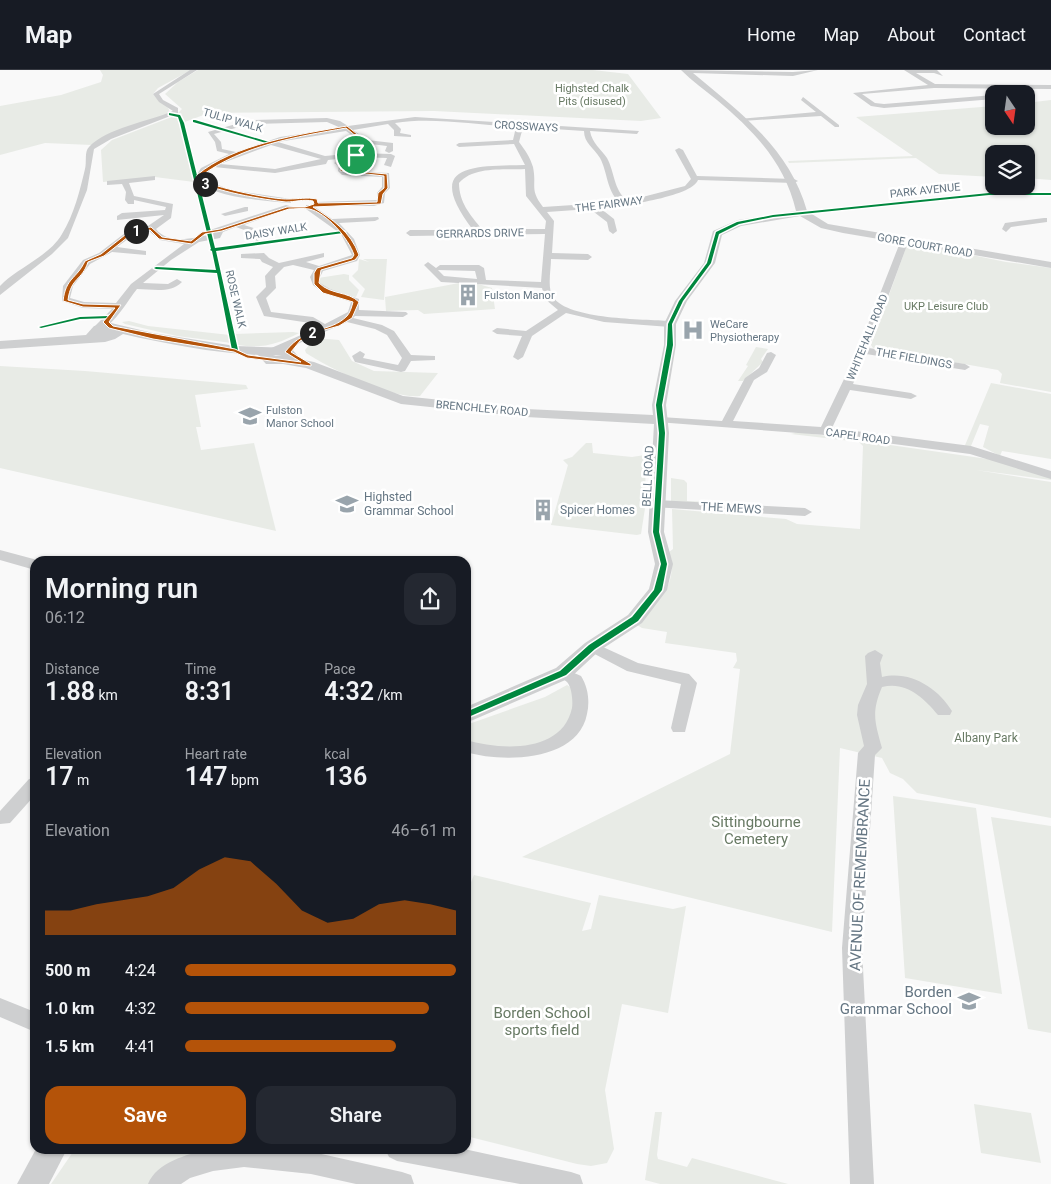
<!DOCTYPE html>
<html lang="en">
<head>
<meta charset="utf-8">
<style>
  body { margin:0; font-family:Roboto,sans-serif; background:#242831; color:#f1f3f6; height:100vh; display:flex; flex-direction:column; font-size:19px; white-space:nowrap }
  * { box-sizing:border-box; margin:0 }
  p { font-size:16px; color:#9ea1a6 }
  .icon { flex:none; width:28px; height:28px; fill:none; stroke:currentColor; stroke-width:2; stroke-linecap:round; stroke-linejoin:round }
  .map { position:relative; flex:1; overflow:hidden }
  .details { position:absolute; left:30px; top:486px; width:441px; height:598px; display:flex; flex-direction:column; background:#171b24; border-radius:15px; box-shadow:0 1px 4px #0004 }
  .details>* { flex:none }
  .needle { width:32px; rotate:167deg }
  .tools { position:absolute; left:985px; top:15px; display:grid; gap:10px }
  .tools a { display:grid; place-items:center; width:50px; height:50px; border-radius:10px; background:#171b24; box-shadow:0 1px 4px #0004; font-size:25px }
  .pin { position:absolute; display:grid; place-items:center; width:42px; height:42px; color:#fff; margin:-21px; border:2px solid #fff; border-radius:50%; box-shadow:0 1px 5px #0007 }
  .km { position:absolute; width:25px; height:25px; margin:-12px; border-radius:50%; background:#222; color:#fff; font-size:14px; line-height:25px; text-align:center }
  .round { display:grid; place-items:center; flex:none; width:52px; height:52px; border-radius:15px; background:#242831 }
  .overview { display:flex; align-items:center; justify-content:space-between; height:85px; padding:0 15px }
  h1 { font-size:28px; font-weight:600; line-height:38px }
  .figures { display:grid; grid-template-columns:repeat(3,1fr); gap:8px; height:85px; padding:5px 15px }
  .figures div { display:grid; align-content:center }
  .figures b { font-size:25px; font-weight:600 }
  .figures small { font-size:14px; font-weight:400 }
  .figures p { font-size:14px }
  .chart { height:140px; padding:10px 15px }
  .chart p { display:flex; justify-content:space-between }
  .chart svg { width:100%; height:90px; margin-top:5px; fill:#b45309; opacity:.7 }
  .action { display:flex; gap:10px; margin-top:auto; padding:10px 15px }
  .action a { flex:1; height:58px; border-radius:15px; background:#b45309; color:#fff; font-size:20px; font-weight:600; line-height:58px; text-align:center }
  .action a+a { background:#242831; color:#f1f3f6 }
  ul { padding:0 15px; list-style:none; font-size:16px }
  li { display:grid; grid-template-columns:80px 60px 1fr; align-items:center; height:38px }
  li i { height:12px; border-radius:6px; background:#b45309 }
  header { display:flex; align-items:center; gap:30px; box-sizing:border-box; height:70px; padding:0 25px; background:#171b24; border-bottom:1px solid #363941 }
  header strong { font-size:24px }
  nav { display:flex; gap:28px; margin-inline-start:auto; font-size:18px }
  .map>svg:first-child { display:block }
  .green { fill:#e8ebe6 }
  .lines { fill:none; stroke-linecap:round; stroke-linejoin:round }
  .minor { fill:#cecfd0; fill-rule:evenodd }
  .tertiary { fill:#cecfd0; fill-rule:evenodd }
  .cycleway-casing { stroke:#fff; stroke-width:3 }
  .cycleway { fill:#00873e; fill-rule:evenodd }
  .route { fill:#b45309; stroke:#fff; fill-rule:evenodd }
  .labels { text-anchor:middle; stroke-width:5; stroke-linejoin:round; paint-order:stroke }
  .far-park-label { font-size:11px; fill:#687a64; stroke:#fff }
  .far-street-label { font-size:11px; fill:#657683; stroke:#fff }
  .far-poi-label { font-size:11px; fill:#657683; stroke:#fff; text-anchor:start }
  .street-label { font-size:12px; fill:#657683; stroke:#fff }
  .poi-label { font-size:12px; fill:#657683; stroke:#fff; text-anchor:start }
  .park-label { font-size:12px; fill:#687a64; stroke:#fff }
  .near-park-label { font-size:15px; fill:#687a64; stroke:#fff }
  .near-street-label { font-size:15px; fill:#657683; stroke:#fff }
  .near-poi-label { font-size:15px; fill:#657683; stroke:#fff; text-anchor:end }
</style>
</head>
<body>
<header>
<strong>Map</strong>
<nav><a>Home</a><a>Map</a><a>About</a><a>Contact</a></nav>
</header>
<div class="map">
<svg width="1051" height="1114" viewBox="0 0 1051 1114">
  <rect width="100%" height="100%" fill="#f9f9f9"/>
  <!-- green -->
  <g class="green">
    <path d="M100,0H191L158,18L153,24C158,32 170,34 170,44L92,75L45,73L0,85V36L61,25L101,12L103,5Z"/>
    <polygon points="198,0 593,0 628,4 661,48 641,51 434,41 192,43 209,43 182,53 194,112 155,107 103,112 101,80 112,70 182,43 178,43 182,39 165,24 178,12"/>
    <polygon points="1051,30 1051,110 1026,108 1026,84 994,84 994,107 939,104 916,88 789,93 788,91 913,86 856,47 994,36 994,56 1026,56 1026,33"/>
    <polygon points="918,174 1006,192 1051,198 1051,322 1000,313 1002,304 998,300 873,278 871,275 907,175"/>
    <polygon points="359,189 369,192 363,189 387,189 384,230 361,227 365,219 352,206 358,200"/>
    <polygon points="344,204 349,205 349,210 359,220 356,227 338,224 320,214 318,208"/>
    <polygon points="459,213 478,214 492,218 495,239 424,244 418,240 386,241 385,227"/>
    <polygon points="129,251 148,256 230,265 232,273 177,266 125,254 122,252"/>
    <path d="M293,262L299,263C278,274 262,279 238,275L235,264Z"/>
    <path d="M315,268L339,270L352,291L374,301L438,303L420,326C391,329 331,299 306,283L305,280Z"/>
    <polygon points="756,277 768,279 761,289 763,292 743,311 738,311 748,296 746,295"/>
    <polygon points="0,296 85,301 246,315 248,319 195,325 201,357 196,357 201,380 254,373 276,461 0,398"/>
    <polygon points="991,313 1051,324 1051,389 1002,381 1000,386 983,377 989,356 980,354 971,376 963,380"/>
    <path d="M799,362L995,390L1051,408V410L976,400L1051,412V748L917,723L903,709L890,703L882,688L840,678L832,862L522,787L730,684L740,599L733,598L737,591L736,583L665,573L667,562L642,558L629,550C654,533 672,526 672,493C672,487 669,488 669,482L673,479L672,439L786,449L797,454L860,459L863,376L859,372L791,364Z"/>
    <polygon points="586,373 592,373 593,383 632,387 651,384 651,388 645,393 646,432 641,464 637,465 551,455 568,395 563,390 572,387"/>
    <polygon points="671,408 684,410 687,413 687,431 709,432 709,434 671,432"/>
    <polygon points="567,615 573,619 575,642 554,669 513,681 466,673 466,655 545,627"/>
    <polygon points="893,726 976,738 1002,924 905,908"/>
    <polygon points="991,747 1051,756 1051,963 1028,959"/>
    <polygon points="474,805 591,833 582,861 591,859 599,825 673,839 686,836 668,943 622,934 605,1020 614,1079 607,1093 591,1096 577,1094 466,1066 466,824"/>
    <polygon points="974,1034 1031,1043 1041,1093 981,1083"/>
    <polygon points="655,1042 662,1042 657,1085 658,1089 687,1097 692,1088 788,1114 660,1114 645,1110"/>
    <polygon points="75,1079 203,1079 204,1082 153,1114 51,1114"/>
  </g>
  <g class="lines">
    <!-- minor -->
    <g class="minor">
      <path d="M190,0H197L159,24L163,30L178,38V43L111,69L94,79L87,120L68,168L52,184L0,225V216L4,212C22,196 50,185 62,164C74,145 80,120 85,99C87,92 84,82 89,77C106,58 150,51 173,41L159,32L153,24Z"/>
      <polygon points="904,0 937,0 943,6 934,3 916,3 935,14 1051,15 1051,19 934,18 862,24 875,33 884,34 994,25 994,29 884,38 871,36 853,23 928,15"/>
      <polygon points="803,27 839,55 839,57 835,57 821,46 742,51 739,49 816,42 801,30"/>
      <path d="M415,47L639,61L637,64L590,61C592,73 601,79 607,88C615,103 613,118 627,131L685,116L691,109L675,80L679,78L683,80L697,106L794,109L798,111L794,113L698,110C692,127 618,137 600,138L614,149L617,161L613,164L609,161L607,152L590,139L547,142L554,151L552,183L588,184L592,187L588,190L551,189C551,200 547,218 553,227C568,250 644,249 670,251L675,254L670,257L604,252L566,243L532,266L523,287L518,290L513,287L522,266L497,264L492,261L497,258L526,261L558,240L545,229L542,218L441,212L424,195L428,192L436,198L440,195H479L484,198L486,210L541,212L545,164L410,166L406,163L410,160H473C424,95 469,96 525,95L514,74L459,77L456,75L459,73L513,70L516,57C477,55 433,47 395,53L401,59L400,63L411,65V67L394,66V60L388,54L353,60L367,70L393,73V81L389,83L385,81L387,76L363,73L346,61L278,72L325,86L356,83L391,84L395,86L391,97L384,95L387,88L356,87L328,90L326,94L275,103L214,97L203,106L202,108L230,120L291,129V133H288C261,130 214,128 194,109L201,98L229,84L217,81L215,72L208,62L250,50L327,48L340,51L348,56ZM327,52L341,58L280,67L236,82L222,79L221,72L214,64L250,54ZM523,57L584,61C584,73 594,78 600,88C608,103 606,119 619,132L543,137C529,119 537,116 533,97C530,87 525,80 519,72ZM271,75L321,89L275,99L220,94ZM525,99L526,126L546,151L545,159H482C470,145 459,132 459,113C473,96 505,100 525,99ZM438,200L475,201L477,209L444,206Z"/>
      <polygon points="338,91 346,93 347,101 389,103 390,118 385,123 384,133 374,136 313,136 313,132 316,132 377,130 377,123 382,117 382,107 342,105 338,101 339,96 334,93"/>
      <path d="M155,106V110L129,113L134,126L173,134L171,148L156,159C169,176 196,167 214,164L207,161L286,135L293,137L244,155L263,161L264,163L258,171L251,169L255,164L236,157L223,162L220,168L199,172L171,190L143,213L168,214L177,209L182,212C170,224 152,219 137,219C128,230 109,264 94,261V257L112,239L83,238L62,231L63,216L83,190L99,183L129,160L148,156L164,145L117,150V146L122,143L165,140L166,137L134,130V134H128L125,130L126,122L122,114L107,115V111ZM149,161L160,170L184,174L131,214L116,233L84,232L70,228L73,216L90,194L112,182L146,185V181L117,177L135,164Z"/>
      <polygon points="989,122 1051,122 1051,126 989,126 802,145 798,143 802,141"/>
      <path d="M306,135H312L332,149L378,147L379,149L375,151L339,153L354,169L360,185L357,191L323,201L320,207V213L330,219L359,229V240L406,242L408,244L403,247L355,246L353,248L382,255L394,261L411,285L435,286V290L411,291L405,301L401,302L355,292L352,286L360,281L365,284L363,288L398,295L402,288L387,265L375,259L347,252L277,283H269V279L317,258L310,253L264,246L256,227L266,217L265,206L273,197L262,192L260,189L241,188V184L264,183L269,188L279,193L324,183V187L306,192L319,196L352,185L341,164L306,139ZM293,195L314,200L310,207L313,215L324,223L351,232L348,242L325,254L313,247L271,242L266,228L276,218L275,206L284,197Z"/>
      <polygon points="245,137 248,137 248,141 225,146 221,144"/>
      <polygon points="1044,148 1047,148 1047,152 1011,157 1006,162 1002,159 1005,153"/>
      <polygon points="905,167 909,170 869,278 965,294 970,297 965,300 866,284 853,314 911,323 917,326 911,329 850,320 832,358 971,376 1051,401 1051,409 970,384 825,365 657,352 657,348 661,347 722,351 745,308 759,298 767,283 771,282 776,285 767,302 754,310 733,351 821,357 858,280 901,170"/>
      <polygon points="657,430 805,438 812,442 805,446 652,437 651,434"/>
      <polygon points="592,572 638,593 689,604 697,613 685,662 673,662 671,658 681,614 627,601 587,580 584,577 587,574"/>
      <path d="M875,580L883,585L880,593L882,607C910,600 938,618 952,641L950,645H938C923,627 906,611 882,617C871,643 875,652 882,678L875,685L862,878L874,1114H850L842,878L858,683L864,676L857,645L858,635L867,614L865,586L868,583Z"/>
      <path d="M563,598L581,606C588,617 590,631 587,644C578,692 502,693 466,682V670C500,680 562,684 572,638C573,632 572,617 567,612C563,608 558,608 555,603L557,599Z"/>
      <polygon points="35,708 35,725 10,753 0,754 0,741 29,709"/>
      <polygon points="0,928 35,942 35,962 0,947"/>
      <path d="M207,1079H299L402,1102L411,1105L414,1114H356L311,1104L244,1097L213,1101L190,1108L181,1114H148C157,1092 187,1085 207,1079Z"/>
      <polygon points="385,1079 464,1079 571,1102 580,1105 583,1114 520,1114 397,1091 389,1087"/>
    </g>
    <!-- tertiary -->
    <g class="tertiary">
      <path d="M681,0L793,2L818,0L793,6L693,3C741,43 790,79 807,141L828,154L1051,192V198L843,163L821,158L800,146L741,156L722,165L715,193L687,231L676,254V275L666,335L669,363L664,462L673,494L667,520L642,553L599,581L570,608L473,650L466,652V637L556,598L585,573L628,545L649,519L655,494L648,462L654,354L526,347L401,334L306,298L283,294H266L258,285C213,283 167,274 123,264L115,269L105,272L0,279V271L86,265L94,256L111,253L153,263L235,276L291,278L297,285L294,288L314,292L403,326L526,339L653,345L652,335L664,275V254L675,231L704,193L713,161L738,150L796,141C785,93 754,61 717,30C705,20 692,11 681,0ZM276,285H282L273,286Z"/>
      <polygon points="0,480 41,491 35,491 35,500 0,490"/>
      <polygon points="36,1079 67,1079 49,1114 17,1114"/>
    </g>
    <!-- cycleway casing -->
    <g class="cycleway-casing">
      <g id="cycleway">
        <polygon points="169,43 180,45 184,53 215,178 343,161 345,162 343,163 216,181 238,280 237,281 232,280 217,203 156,199 154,198 156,197 216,200 212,181 210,180 211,179 180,53 178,47 169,45"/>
        <polygon points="193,50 195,50 269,72 266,73 193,52"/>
        <polygon points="989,123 1051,123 1051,125 989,125 773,147 739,154 719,164 711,193 683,231 672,254 673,275 662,335 665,363 659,462 667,494 662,520 638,551 595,579 566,605 466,648 466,642 560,601 589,575 632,547 654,520 661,494 653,462 659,363 656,335 667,275 668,254 679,231 707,193 716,162 737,152 773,145"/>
        <polygon points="109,246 111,247 111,248 80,249 41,258 39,257 80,247"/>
      </g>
    </g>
    <!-- cycleway -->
    <use href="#cycleway" class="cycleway"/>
  </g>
  <!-- route -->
  <path class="route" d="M347,56L367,72L358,86L342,89L340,92L345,95L344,100L387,104L388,118L383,124L381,134L313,137C332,149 351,162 359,185L355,190L321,200L319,213C331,225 348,221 359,232L352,248L339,256L317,262L300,271L291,282L311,294V296L247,288L234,282L153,269L109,258L103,252L115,238L83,237L63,231C66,207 76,210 85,191L101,184L130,161L151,157L162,167L191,171L202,162L220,159L287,137H305L314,134L313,131C303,129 295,132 286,132C267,130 209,121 196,109L197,105C233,74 301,64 347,56ZM346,58L363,72L355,84L340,87L336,93L341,96L340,101L384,106V118L378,123L377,132L318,133L317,129C306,127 299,129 289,129C274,130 211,117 200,109L201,106C243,75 296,67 346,58ZM289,139C295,139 303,138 309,139C326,142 349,169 354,185L352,188L317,198L314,203V214L323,223L353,232C352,236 350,243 347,246C329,264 307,254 285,282L301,292L248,285L235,279L113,256L109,252L121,235L83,234L68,230C71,207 82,211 88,192L104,186L133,163L150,160L159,169L192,174L205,164L222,161Z"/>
  <!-- icons -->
  <defs>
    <g id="building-bare" transform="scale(1.725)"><path d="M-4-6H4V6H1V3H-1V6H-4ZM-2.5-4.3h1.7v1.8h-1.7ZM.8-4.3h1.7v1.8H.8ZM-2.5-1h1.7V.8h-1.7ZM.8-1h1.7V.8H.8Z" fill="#99a4ac" stroke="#fff" stroke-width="2.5" paint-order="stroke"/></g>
    <g id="hospital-bare" transform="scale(1.725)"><path d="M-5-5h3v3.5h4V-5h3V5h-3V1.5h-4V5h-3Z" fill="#99a4ac" stroke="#fff" stroke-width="2.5" paint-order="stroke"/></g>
    <g id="school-bare" transform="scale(1.725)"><path d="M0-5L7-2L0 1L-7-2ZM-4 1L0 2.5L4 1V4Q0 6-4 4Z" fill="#99a4ac" stroke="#fff" stroke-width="2.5" paint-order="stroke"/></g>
  </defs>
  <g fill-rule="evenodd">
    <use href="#building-bare" x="468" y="225"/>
    <use href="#hospital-bare" x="693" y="260"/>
    <use href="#school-bare" x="250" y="346"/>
    <use href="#school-bare" x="347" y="434"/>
    <use href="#building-bare" x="543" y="440"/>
    <use href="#school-bare" x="969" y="931"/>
  </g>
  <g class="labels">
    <!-- far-park labels -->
    <g class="far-park-label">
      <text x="592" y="22">Highsted Chalk<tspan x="592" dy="13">Pits (disused)</tspan></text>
      <text x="946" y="240">UKP Leisure Club</text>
    </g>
    <!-- far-street labels -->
    <g class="far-street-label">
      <text transform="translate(233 50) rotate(16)" y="4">TULIP WALK</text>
      <text transform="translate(526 56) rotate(3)" y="4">CROSSWAYS</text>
      <text transform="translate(925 120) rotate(-6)" y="4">PARK AVENUE</text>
      <text transform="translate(609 134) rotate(-7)" y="4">THE FAIRWAY</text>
      <text transform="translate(276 161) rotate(-9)" y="4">DAISY WALK</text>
      <text transform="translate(480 163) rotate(-1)" y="4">GERRARDS DRIVE</text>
      <text transform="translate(925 175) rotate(10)" y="4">GORE COURT ROAD</text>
      <text transform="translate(236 229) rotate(77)" y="4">ROSE WALK</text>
      <text transform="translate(867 267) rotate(-68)" y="4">WHITEHALL ROAD</text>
      <text transform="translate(914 288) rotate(10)" y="4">THE FIELDINGS</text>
      <text transform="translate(482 338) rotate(5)" y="4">BRENCHLEY ROAD</text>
      <text transform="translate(858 366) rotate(8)" y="4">CAPEL ROAD</text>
    </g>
    <!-- far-poi labels -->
    <g class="far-poi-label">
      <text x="484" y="229">Fulston Manor</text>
      <text x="710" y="258">WeCare<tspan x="710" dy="13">Physiotherapy</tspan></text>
      <text x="266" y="344">Fulston<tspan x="266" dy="13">Manor School</tspan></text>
    </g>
    <!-- street labels -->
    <g class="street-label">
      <text transform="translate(648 406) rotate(-87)" y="4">BELL ROAD</text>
      <text transform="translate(731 438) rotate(3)" y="4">THE MEWS</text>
    </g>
    <!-- poi labels -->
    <g class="poi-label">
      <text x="364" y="431">Highsted<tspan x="364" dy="14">Grammar School</tspan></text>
      <text x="560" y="444">Spicer Homes</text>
    </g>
    <!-- park labels -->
    <g class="park-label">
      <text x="986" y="672">Albany Park</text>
    </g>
    <!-- near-park labels -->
    <g class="near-park-label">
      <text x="756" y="757">Sittingbourne<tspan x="756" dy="17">Cemetery</tspan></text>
      <text x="542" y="948">Borden School<tspan x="542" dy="17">sports field</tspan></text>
    </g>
    <!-- near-street labels -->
    <g class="near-street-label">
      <text transform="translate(860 805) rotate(-87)" y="5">AVENUE OF REMEMBRANCE</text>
    </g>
    <!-- near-poi labels -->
    <g class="near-poi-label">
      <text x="952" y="927">Borden<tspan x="952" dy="17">Grammar School</tspan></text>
    </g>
  </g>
</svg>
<div class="tools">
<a><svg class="needle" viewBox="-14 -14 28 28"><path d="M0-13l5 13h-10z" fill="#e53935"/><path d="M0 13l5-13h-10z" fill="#9ea1a6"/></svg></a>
<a><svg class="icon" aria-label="layers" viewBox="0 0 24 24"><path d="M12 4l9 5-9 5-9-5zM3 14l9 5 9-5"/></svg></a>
</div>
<div class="pin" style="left:356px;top:85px;background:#1e9e55"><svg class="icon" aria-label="arrive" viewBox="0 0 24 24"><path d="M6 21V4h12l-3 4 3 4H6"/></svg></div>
<b class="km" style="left:136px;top:161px">1</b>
<b class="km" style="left:312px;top:263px">2</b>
<b class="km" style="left:205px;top:114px">3</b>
<section class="details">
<div class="overview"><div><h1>Morning run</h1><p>06:12</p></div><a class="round"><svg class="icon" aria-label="share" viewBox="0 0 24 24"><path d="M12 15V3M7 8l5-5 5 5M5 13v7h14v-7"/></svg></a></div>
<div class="figures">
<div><p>Distance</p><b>1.88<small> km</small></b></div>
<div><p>Time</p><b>8:31</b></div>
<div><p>Pace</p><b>4:32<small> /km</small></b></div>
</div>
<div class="figures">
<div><p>Elevation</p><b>17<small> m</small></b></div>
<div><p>Heart rate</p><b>147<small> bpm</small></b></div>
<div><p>kcal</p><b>136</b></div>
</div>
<div class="chart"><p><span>Elevation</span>46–61 m</p>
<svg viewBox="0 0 160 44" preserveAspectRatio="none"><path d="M0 44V32L10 32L20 29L30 27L40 25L50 21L60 12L70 6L80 8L90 19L100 32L110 38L120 36L130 29L140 27L150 29L160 32V44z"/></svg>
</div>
<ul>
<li><b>500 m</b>4:24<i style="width:100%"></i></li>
<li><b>1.0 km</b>4:32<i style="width:90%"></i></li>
<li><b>1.5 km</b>4:41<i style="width:78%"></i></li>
</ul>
<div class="action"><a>Save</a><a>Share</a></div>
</section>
</div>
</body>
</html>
